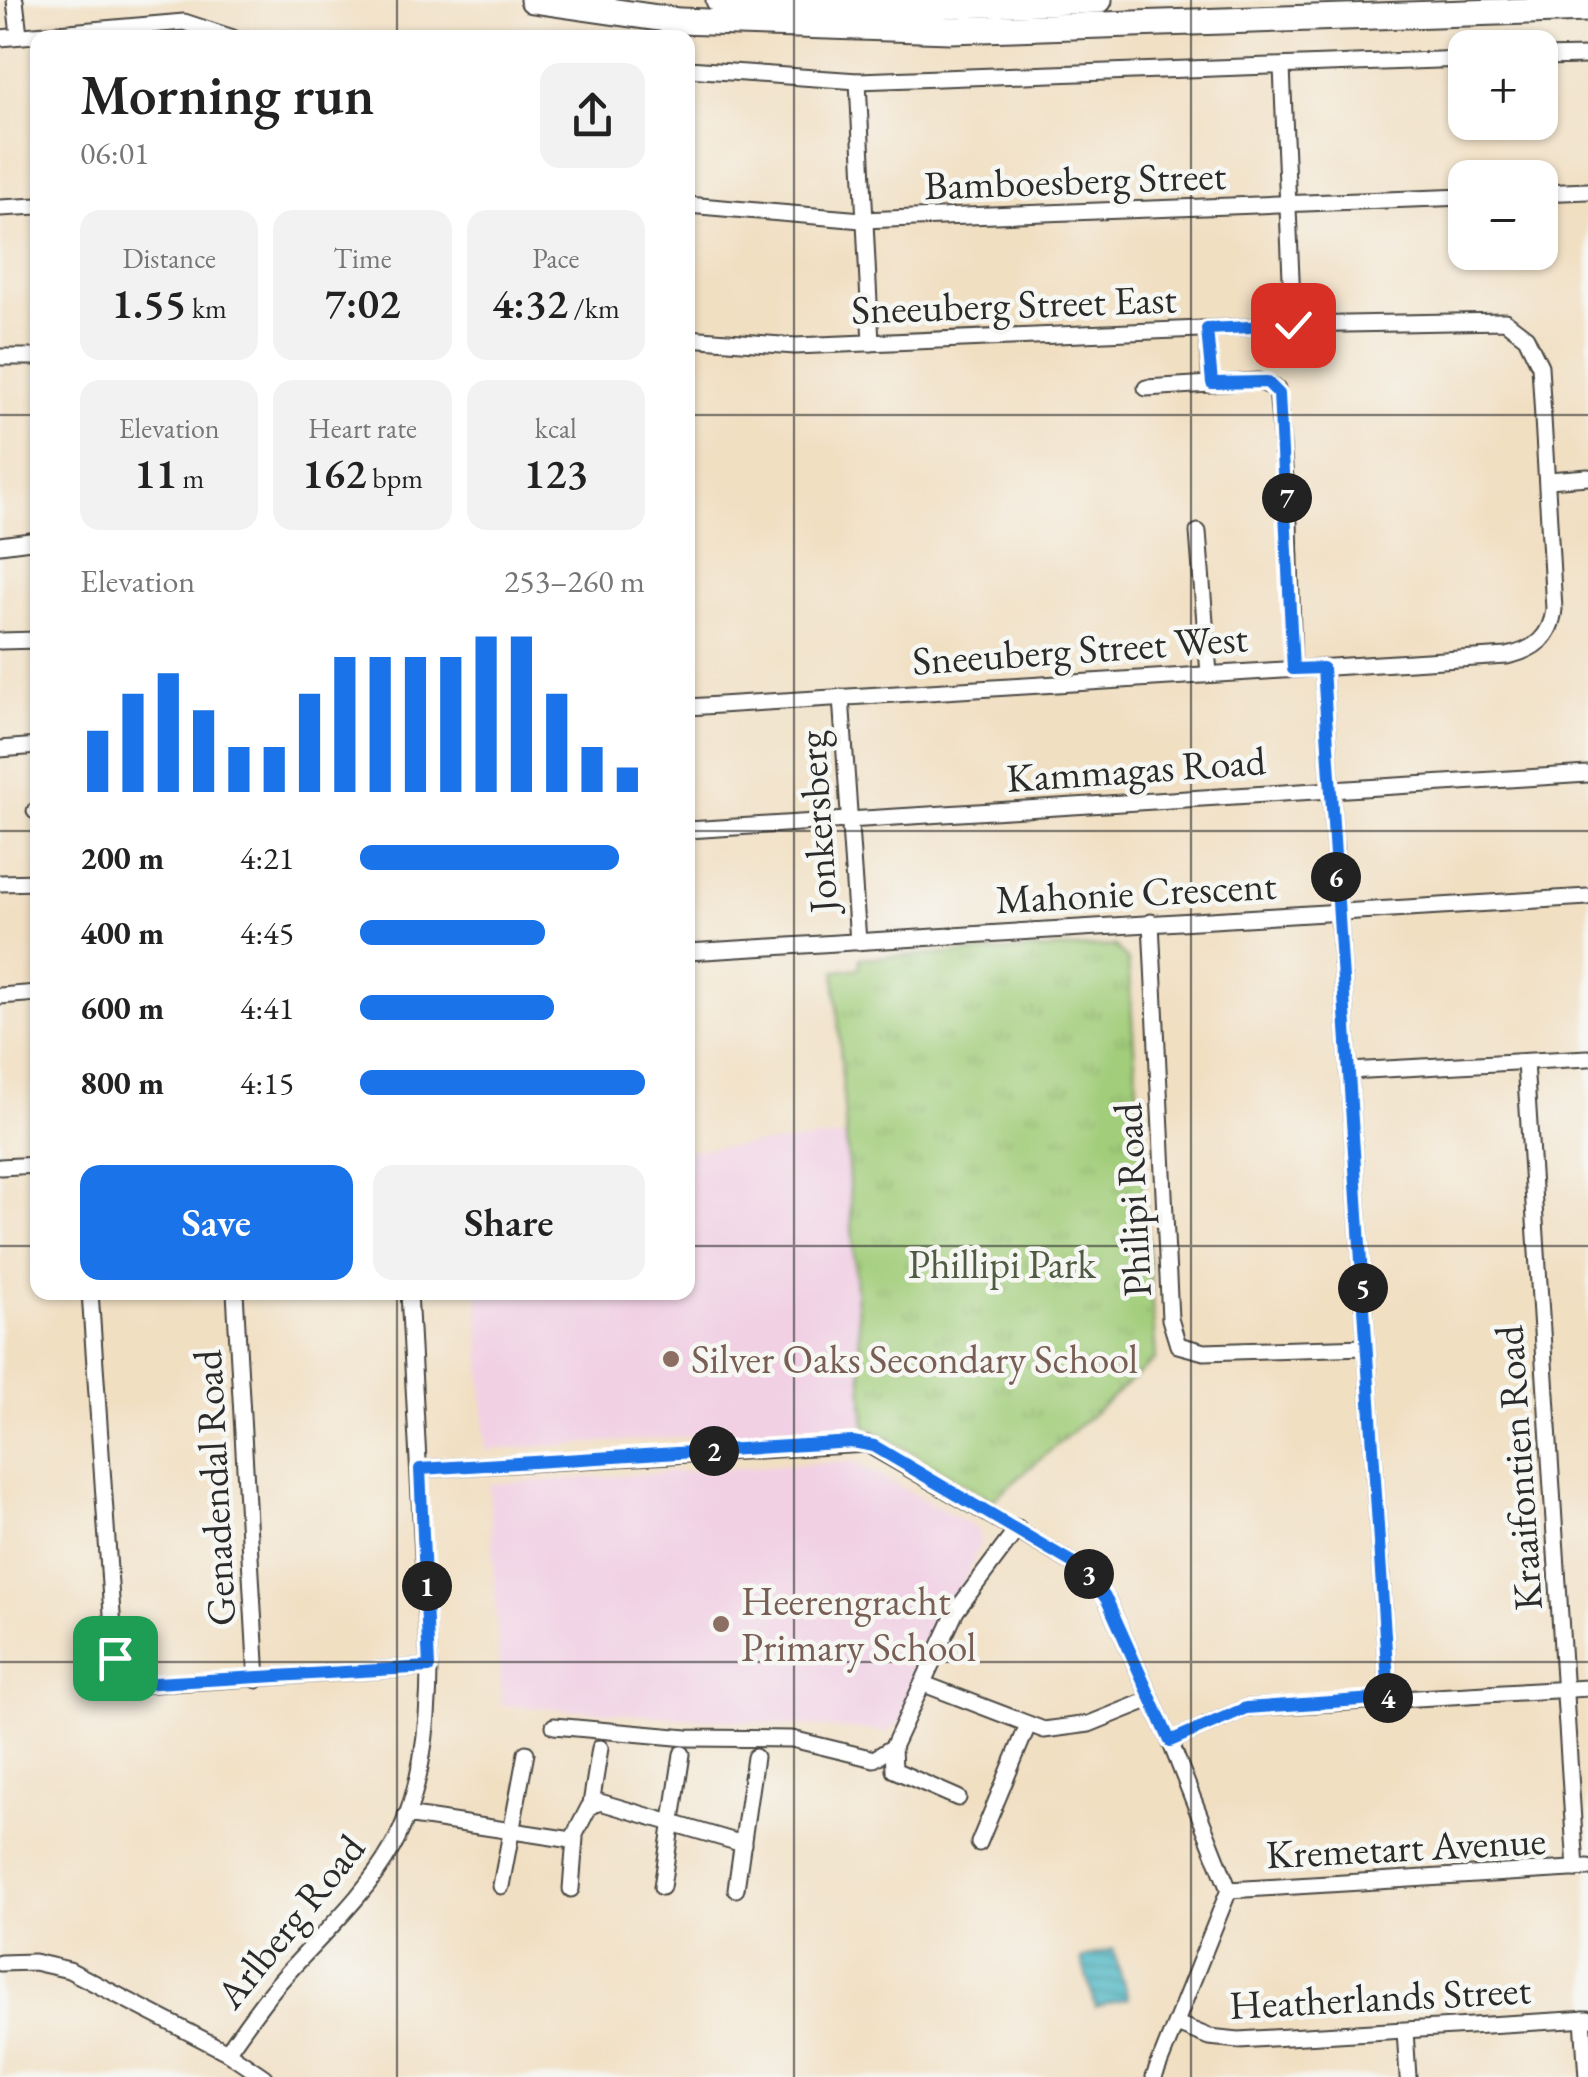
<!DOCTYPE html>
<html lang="en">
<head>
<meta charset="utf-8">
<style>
  body { margin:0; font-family:"EB Garamond",serif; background:#f2f2f2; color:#222; height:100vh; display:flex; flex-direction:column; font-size:38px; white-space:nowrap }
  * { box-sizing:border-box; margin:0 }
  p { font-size:32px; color:#767676 }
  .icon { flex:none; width:55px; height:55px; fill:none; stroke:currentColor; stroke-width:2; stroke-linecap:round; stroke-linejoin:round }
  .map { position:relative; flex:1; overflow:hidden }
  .panel { position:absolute; left:30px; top:30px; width:665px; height:1270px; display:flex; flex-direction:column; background:#fff; border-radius:20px; box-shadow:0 2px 8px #0004 }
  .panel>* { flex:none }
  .controls { position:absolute; left:1448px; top:30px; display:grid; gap:20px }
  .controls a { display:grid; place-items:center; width:110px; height:110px; border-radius:20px; background:#fff; box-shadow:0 2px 8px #0004; font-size:50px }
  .pin { position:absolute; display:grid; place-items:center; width:85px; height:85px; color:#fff; margin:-42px; border-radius:20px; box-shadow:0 5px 15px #0006 }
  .km { position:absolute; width:50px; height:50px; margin:-25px; border-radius:50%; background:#222; color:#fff; font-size:28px; line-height:50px; text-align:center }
  .round { display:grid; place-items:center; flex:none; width:105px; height:105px; border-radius:20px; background:#f2f2f2 }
  .headline { display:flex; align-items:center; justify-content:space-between; height:170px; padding:0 50px }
  h1 { font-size:55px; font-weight:600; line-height:75px }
  .figures { display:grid; grid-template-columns:repeat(3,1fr); gap:15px; height:170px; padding:10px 50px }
  .figures div { display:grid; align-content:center; border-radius:20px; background:#f2f2f2; text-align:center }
  .figures b { font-size:42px; font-weight:600 }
  .figures small { font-size:28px; font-weight:400 }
  .figures p { font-size:28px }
  .chart { height:280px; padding:20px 50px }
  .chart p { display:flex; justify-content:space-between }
  .chart svg { width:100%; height:180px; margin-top:10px; stroke:#1a73e8; stroke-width:6 }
  .cta { display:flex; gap:20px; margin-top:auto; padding:20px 50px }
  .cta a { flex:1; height:115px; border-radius:20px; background:#1a73e8; color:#fff; font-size:40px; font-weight:600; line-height:115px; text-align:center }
  .cta a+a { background:#f2f2f2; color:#222 }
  ul { padding:0 50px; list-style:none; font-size:32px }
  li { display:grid; grid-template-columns:160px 120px 1fr; align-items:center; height:75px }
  li i { height:25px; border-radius:12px; background:#1a73e8 }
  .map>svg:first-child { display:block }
  .built { fill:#f1d0e4 }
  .park { fill:url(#park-tufts); stroke:#667c52; stroke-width:2.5 }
  .water { fill:url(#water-rules); stroke:#386e76; stroke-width:2.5 }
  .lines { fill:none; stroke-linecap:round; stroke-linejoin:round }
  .minor-casing { stroke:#494642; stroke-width:19 }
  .primary-casing { stroke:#494642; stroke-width:29 }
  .minor { stroke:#fff; stroke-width:15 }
  .primary { stroke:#fff; stroke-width:25 }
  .route-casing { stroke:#fff; stroke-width:20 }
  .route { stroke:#1a73e8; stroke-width:12 }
  .grid { fill:none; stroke:#2b2b2b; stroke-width:2.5; stroke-opacity:0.55 }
  .education-dot { fill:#8d6e63; stroke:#f6f6f2; stroke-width:4 }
  .labels { text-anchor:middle; stroke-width:9; stroke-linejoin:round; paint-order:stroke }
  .street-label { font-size:40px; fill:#2b2b2b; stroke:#f6f6f2 }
  .park-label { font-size:40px; fill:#4f5c43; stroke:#f6f6f2 }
  .education-label { font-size:40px; fill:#785e54; stroke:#f6f6f2; text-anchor:start }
</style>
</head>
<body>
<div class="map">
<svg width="1588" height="2077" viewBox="0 0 1588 2077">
  <defs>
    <pattern id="park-tufts" width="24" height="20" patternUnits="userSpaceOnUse" patternTransform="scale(2.5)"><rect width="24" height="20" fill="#a2cd7a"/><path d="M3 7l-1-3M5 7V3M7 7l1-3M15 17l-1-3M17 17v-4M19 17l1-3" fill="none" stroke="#8cb06a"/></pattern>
    <pattern id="water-rules" width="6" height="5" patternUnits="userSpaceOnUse" patternTransform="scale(2.5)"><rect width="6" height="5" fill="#44b2c1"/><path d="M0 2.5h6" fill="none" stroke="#39919d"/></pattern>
  </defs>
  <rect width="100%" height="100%" fill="#f6f6f2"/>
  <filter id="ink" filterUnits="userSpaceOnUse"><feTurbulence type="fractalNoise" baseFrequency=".01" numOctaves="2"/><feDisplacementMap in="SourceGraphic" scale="20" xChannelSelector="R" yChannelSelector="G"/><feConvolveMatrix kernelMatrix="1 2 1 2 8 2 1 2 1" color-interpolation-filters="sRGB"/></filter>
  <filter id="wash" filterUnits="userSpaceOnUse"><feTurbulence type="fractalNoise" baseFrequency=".0048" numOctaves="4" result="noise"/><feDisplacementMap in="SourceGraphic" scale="40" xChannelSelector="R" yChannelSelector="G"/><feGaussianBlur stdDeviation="2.25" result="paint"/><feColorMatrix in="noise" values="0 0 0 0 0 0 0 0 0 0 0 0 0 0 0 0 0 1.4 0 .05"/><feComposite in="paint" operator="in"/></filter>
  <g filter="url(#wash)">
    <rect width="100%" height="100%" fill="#f1dfc2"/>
    <!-- built -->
    <g class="built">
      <polygon points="849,1136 865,1425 486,1450 477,1293 688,1292 688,1150"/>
      <polygon points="852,1461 978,1529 981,1543 902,1722 887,1732 501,1705 489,1484"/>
    </g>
    <!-- park -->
    <polygon class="park" points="1114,946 1128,960 1156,1359 993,1500 865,1425 835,971 859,968 860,958"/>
    <!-- water -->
    <polygon class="water" points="1113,1949 1128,1998 1096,2007 1081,1959"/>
  </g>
  <g filter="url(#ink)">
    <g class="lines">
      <!-- minor casing -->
      <g class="minor-casing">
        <g id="minor">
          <polyline points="15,0 19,35"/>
          <polyline points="0,38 184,22 233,38"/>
          <polyline points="1540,57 1588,56"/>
          <polyline points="1282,67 1293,325"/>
          <polyline points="688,69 858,81 1465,59"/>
          <polyline points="858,81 871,343"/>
          <polyline points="1540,193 1588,191"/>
          <polyline points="688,205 862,220 1465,197"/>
          <polyline points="0,208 38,206"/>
          <polyline points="1207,329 1211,383"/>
          <path d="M688,338L795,346L1293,325L1505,321L1526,337L1540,366L1554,609C1551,638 1534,650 1507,656L688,707"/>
          <polyline points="0,357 38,357"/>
          <polyline points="1146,388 1258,381 1277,389 1289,523 1293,669"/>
          <polyline points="1548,480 1588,477"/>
          <polyline points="1198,532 1209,674"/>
          <polyline points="0,545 38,540"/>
          <polyline points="0,641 38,640"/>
          <polyline points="1323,668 1389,1698"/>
          <polyline points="841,697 858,942"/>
          <polyline points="0,749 38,746"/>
          <polyline points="35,811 38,811"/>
          <polyline points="688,830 1588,774"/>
          <polyline points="0,883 38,882"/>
          <polyline points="1151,922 1170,1319 1178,1345 1204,1352 1366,1347"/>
          <polyline points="688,952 1588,897"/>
          <polyline points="0,996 38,993"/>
          <polyline points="1525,1062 1576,1869"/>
          <polyline points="1349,1071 1588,1058"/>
          <polyline points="0,1167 38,1165"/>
          <polyline points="90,1292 115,1658 120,1674 139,1685 429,1667"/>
          <polyline points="235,1292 257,1680"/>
          <polyline points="420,1469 867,1444 1085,1570 1107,1600 1170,1741 1229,1890 1154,2077"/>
          <polyline points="924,1684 1044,1730 1089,1724 1151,1699"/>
          <polyline points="554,1726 687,1738 792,1739 874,1759 893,1747"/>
          <polyline points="1170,1741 1246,1708 1588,1688"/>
          <polyline points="958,1798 894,1770 893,1747 956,1611 1018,1528"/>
          <polyline points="591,1804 600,1748"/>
          <polyline points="406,1815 572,1840 589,1807 600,1802 743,1844"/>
          <polyline points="979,1843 1028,1725"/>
          <polyline points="501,1886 526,1753"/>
          <polyline points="662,1887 682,1754"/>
          <polyline points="571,1889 575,1838"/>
          <polyline points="736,1889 755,1757"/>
          <polyline points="1229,1890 1588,1868"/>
          <polyline points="0,1963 34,1962 69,1970 227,2052 264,2077"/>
          <polyline points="1583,2019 1587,2077"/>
          <polyline points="1177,2024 1209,2037 1239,2040 1588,2019"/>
          <polyline points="1405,2031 1408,2077"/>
          <path d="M227,2052C245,2027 262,2001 283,1978C320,1936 365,1896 392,1848C421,1797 429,1724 429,1667L409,1292"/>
        </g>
      </g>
      <!-- primary casing -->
      <g class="primary-casing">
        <g id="primary">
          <polyline points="533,0 679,21 950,30 1588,9"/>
          <polyline points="719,0 927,6 1099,0"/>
        </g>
      </g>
      <!-- minor -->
      <use href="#minor" class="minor"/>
      <!-- primary -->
      <use href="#primary" class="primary"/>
    </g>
  </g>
  <g class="lines" filter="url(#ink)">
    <!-- route casing -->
    <g class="route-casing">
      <polyline id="route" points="115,1658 120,1674 139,1684 429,1667 420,1469 853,1442 874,1446 1085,1570 1107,1600 1170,1741 1246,1708 1389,1698 1323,668 1293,669 1279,394 1267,382 1212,383 1207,329 1293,325"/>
    </g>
    <!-- route -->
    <use href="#route" class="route"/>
  </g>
  <!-- grid -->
  <path class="grid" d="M397,0V38M794,0V2077M1191,0V2077M0,415H38M688,415H1588M0,831H38M688,831H1588M0,1246H38M688,1246H1588M397,1292V2077M0,1662H1588"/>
  <!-- markers -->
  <g class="education-dot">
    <circle cx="671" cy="1359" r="10"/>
    <circle cx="721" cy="1624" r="10"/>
  </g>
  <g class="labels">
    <!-- street labels -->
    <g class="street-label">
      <text transform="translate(1075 180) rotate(-2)" y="14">Bamboesberg Street</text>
      <text transform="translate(1014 304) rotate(-2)" y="14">Sneeuberg Street East</text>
      <text transform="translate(1080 649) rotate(-4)" y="14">Sneeuberg Street West</text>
      <text transform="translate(1136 769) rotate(-4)" y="14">Kammagas Road</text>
      <text transform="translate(817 822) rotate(-94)" y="14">Jonkersberg</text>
      <text transform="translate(1136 892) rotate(-3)" y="14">Mahonie Crescent</text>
      <text transform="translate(1132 1200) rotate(-93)" y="14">Philipi Road</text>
      <text transform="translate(1518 1468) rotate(-94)" y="14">Kraaifontien Road</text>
      <text transform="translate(214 1488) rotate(-93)" y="14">Genadendal Road</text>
      <text transform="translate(1406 1847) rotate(-3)" y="14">Kremetart Avenue</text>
      <text transform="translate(290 1921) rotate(-51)" y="14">Arlberg Road</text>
      <text transform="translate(1380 1997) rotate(-3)" y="14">Heatherlands Street</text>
    </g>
    <!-- park labels -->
    <g class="park-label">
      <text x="1002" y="1278">Phillipi Park</text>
    </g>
    <!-- education labels -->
    <g class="education-label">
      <text x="691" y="1373">Silver Oaks Secondary School</text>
      <text x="741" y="1615">Heerengracht<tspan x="741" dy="46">Primary School</tspan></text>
    </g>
  </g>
</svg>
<div class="controls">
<a>+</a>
<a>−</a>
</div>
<div class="pin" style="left:115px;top:1658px;background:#1e9e55"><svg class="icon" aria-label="arrive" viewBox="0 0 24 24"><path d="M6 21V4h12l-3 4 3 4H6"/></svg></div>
<div class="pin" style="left:1293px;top:325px;background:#d93025"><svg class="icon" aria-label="check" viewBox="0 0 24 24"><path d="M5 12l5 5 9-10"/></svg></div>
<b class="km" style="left:427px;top:1586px">1</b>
<b class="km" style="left:714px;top:1451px">2</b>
<b class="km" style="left:1089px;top:1574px">3</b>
<b class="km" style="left:1388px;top:1698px">4</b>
<b class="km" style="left:1363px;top:1288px">5</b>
<b class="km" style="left:1336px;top:877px">6</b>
<b class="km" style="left:1287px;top:498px">7</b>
<section class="panel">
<div class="headline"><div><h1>Morning run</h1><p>06:01</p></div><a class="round"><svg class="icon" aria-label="share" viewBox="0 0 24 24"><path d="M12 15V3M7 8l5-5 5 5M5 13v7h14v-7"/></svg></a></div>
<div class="figures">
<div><p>Distance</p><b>1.55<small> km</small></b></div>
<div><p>Time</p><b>7:02</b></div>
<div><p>Pace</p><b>4:32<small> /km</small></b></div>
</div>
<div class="figures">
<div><p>Elevation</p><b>11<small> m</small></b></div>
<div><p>Heart rate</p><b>162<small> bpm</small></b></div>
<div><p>kcal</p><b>123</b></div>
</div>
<div class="chart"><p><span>Elevation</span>253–260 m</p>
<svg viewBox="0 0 160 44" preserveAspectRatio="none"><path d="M5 44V29M15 44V20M25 44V15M35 44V24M45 44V33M55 44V33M65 44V20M75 44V11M85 44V11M95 44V11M105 44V11M115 44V6M125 44V6M135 44V20M145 44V33M155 44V38"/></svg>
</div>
<ul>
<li><b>200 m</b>4:21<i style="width:91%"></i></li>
<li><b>400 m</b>4:45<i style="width:65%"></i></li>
<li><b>600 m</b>4:41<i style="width:68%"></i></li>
<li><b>800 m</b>4:15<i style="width:100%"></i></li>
</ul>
<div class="cta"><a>Save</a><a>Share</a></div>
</section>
</div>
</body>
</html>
